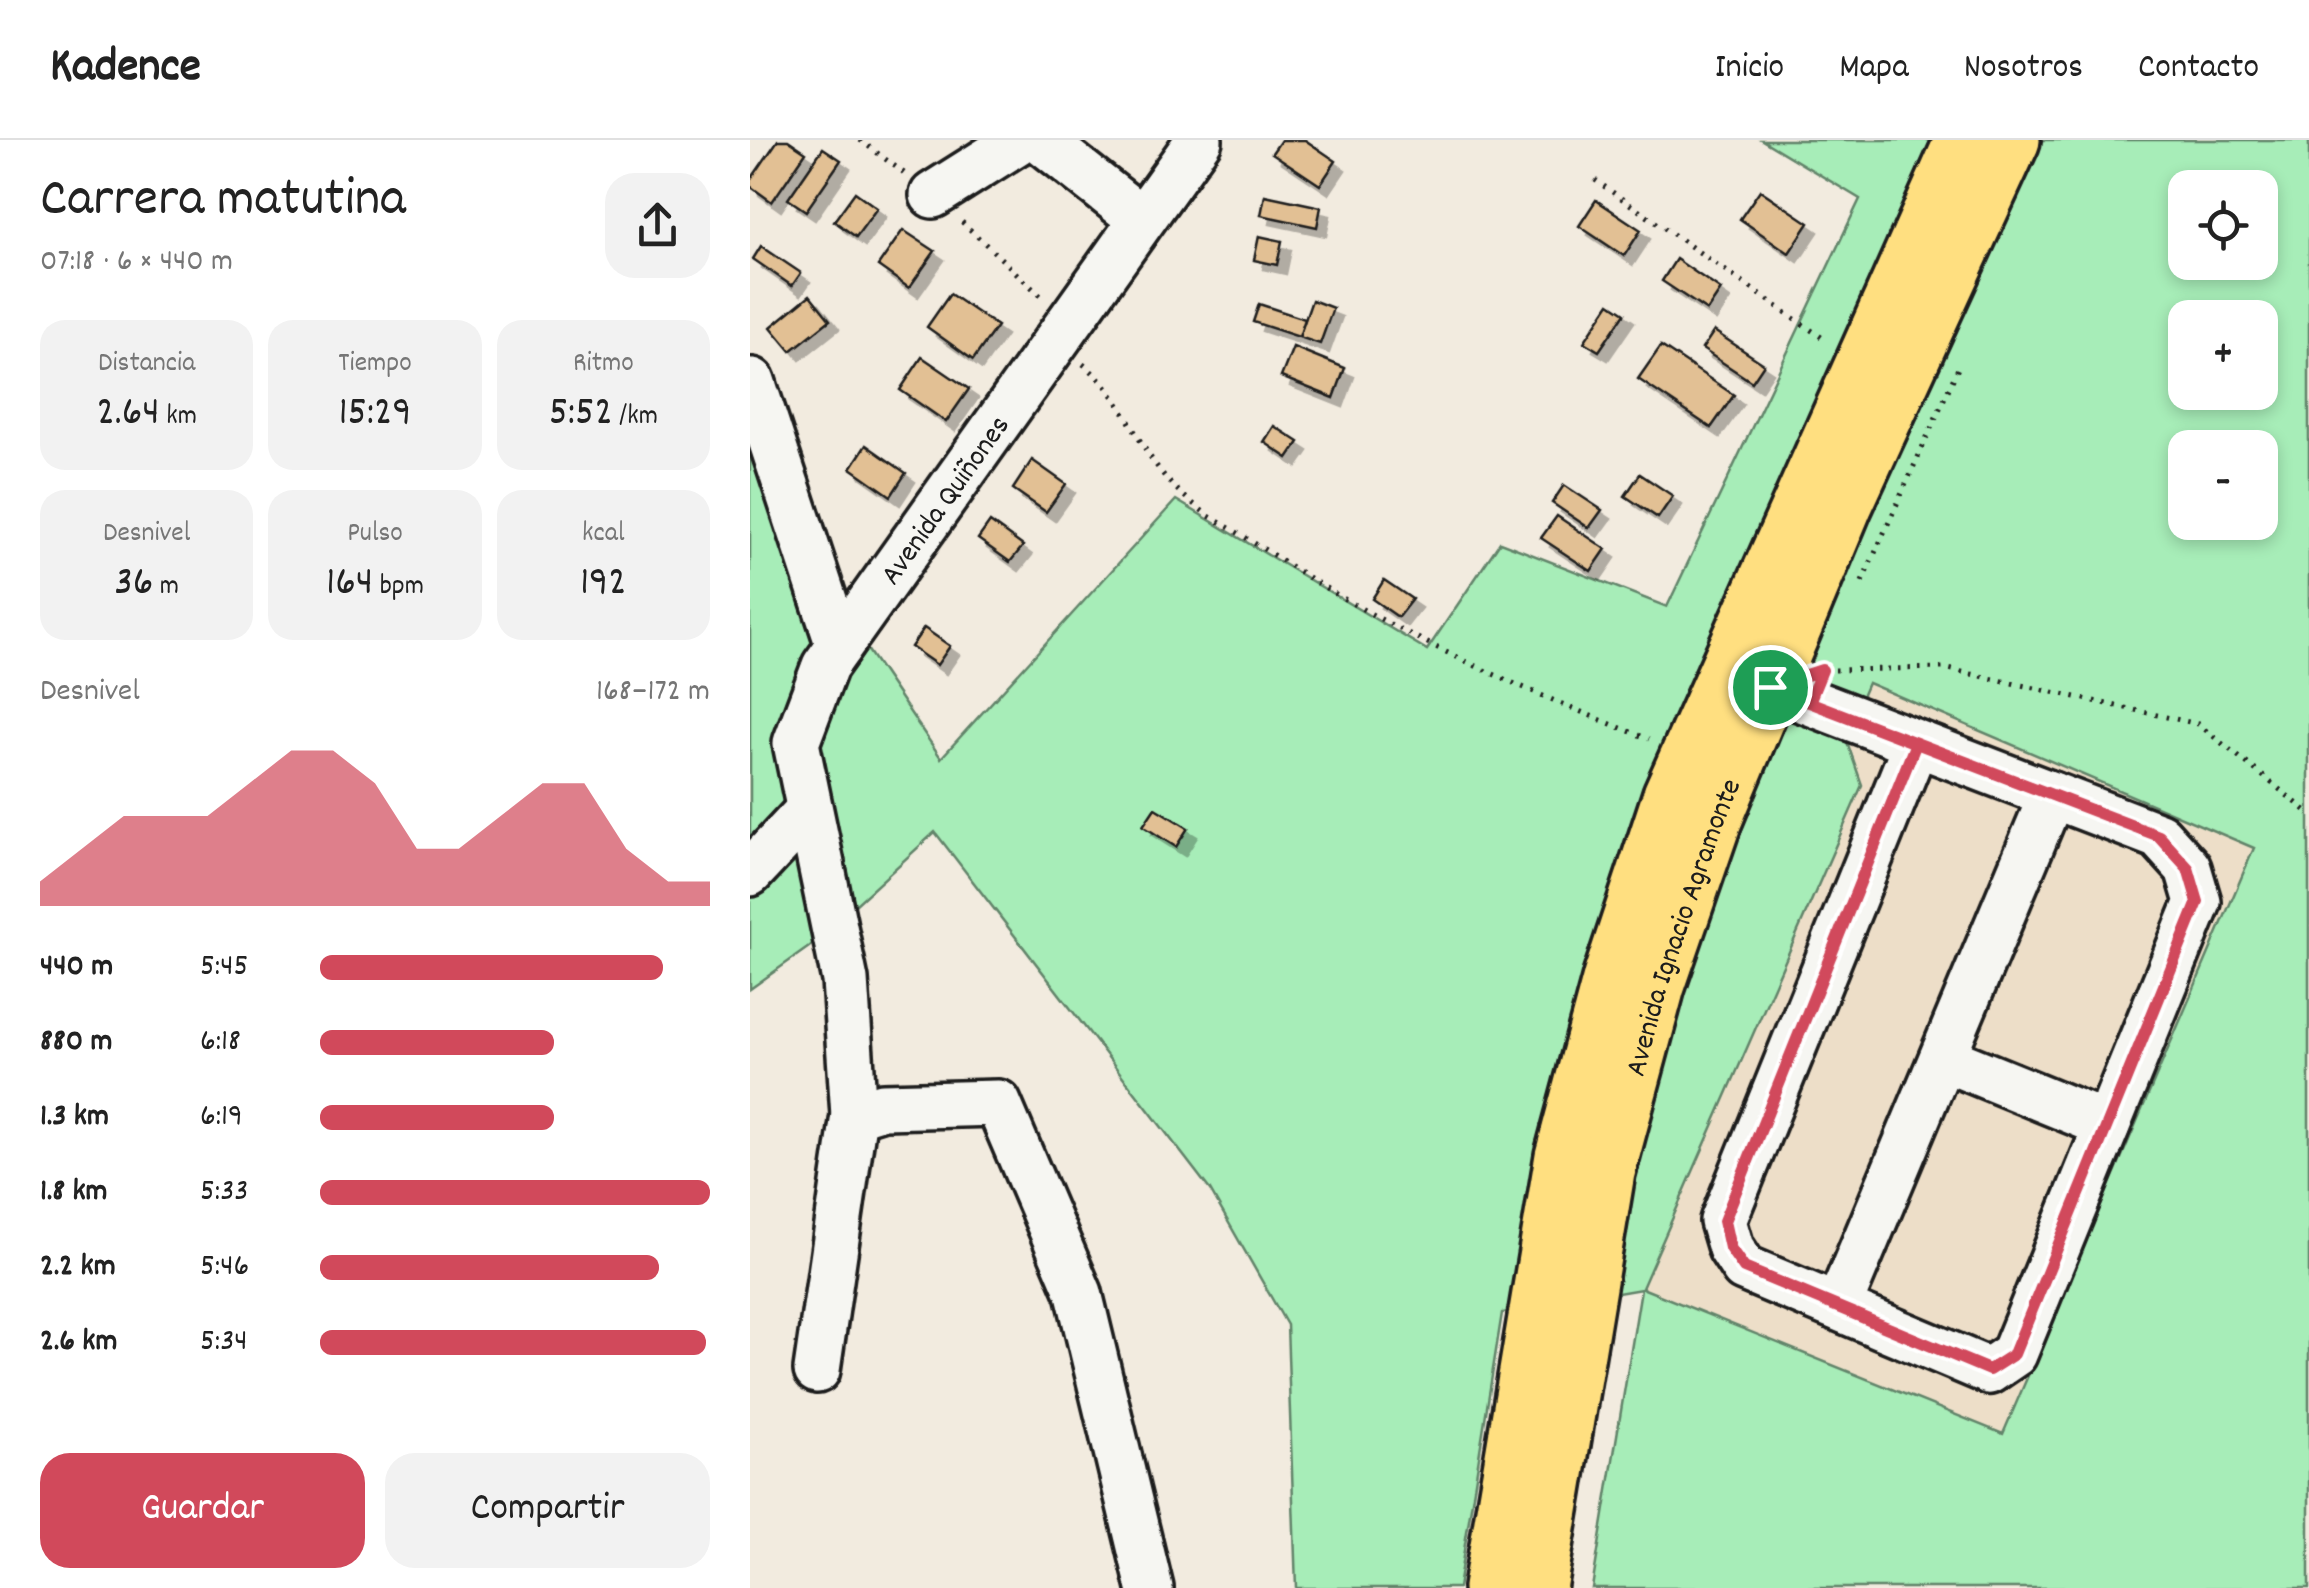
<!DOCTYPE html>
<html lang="es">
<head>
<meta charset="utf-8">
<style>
  body { margin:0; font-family:Dekko,sans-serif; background:#f2f2f2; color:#222; height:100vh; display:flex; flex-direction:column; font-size:38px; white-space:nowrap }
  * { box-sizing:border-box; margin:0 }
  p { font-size:32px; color:#767676 }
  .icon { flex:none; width:55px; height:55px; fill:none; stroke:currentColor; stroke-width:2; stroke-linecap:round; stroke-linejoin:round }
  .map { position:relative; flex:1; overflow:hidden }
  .side { display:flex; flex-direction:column; background:#fff; width:750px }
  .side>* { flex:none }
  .tools { position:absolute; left:1418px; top:30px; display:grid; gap:20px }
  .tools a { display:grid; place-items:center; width:110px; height:110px; border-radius:20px; background:#fff; box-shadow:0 5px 15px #0003; font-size:50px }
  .pin { position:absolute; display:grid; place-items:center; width:85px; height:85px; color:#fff; margin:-42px; border:5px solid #fff; border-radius:50%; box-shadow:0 2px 10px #0007 }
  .round { display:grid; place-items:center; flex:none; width:105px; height:105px; border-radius:30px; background:#f2f2f2 }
  .overview { display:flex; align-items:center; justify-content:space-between; height:170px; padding:0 40px }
  h1 { font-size:55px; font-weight:600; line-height:75px }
  .metrics { display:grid; grid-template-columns:repeat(3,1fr); gap:15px; height:170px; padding:10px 40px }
  .metrics div { display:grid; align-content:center; border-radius:25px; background:#f2f2f2; text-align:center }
  .metrics b { font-size:42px; font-weight:600 }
  .metrics small { font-size:28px; font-weight:400 }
  .metrics p { font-size:28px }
  .chart { height:280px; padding:20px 40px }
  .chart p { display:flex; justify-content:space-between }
  .chart svg { width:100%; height:180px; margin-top:10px; fill:#d1495b; opacity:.7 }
  .cta { display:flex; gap:20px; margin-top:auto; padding:20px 40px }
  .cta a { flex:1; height:115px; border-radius:30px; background:#d1495b; color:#fff; font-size:40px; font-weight:600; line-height:115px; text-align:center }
  .cta a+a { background:#f2f2f2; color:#222 }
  ul { padding:0 40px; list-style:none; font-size:32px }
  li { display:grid; grid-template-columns:160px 120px 1fr; align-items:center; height:75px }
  li i { height:25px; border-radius:12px; background:#d1495b }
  header { display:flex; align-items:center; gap:60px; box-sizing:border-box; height:140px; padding:0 50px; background:#fff; border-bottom:2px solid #e0e0e0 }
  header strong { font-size:48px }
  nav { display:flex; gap:55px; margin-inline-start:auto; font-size:35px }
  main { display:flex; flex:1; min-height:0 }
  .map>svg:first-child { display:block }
  .built { fill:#eddec8 }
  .green { fill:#a7edb8; stroke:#62846a; stroke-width:2.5; fill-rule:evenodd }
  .building { fill:#e2c094; stroke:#1c1c1c; stroke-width:2.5; filter:url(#shadow) }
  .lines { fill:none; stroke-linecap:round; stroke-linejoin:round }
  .minor-casing { stroke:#1c1c1c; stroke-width:52 }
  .major-casing { stroke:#1c1c1c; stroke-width:62 }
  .path { stroke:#1c1c1c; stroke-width:5; stroke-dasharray:2.5 8; stroke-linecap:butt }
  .minor { stroke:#f6f6f2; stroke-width:45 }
  .major { stroke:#ffdf80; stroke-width:55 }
  .route-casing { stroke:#fff; stroke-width:20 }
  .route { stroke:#d1495b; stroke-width:12 }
  .labels { text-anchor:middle; stroke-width:8; stroke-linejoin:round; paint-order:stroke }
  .street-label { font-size:30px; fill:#1c1c1c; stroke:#f6f6f2 }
</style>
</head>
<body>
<header>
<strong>Kadence</strong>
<nav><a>Inicio</a><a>Mapa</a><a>Nosotros</a><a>Contacto</a></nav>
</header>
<main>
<section class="side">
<div class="overview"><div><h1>Carrera matutina</h1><p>07:18 · 6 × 440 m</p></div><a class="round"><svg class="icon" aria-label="share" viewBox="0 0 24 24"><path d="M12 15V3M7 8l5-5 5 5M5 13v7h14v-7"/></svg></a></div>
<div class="metrics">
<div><p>Distancia</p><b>2.64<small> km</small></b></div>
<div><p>Tiempo</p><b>15:29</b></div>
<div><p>Ritmo</p><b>5:52<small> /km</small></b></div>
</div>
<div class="metrics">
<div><p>Desnivel</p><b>36<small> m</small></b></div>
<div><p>Pulso</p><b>164<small> bpm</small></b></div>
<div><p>kcal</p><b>192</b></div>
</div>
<div class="chart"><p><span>Desnivel</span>168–172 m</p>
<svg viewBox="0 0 160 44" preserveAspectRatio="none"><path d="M0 44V38L10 30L20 22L30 22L40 22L50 14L60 6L70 6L80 14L90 30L100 30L110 22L120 14L130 14L140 30L150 38L160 38V44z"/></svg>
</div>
<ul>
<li><b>440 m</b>5:45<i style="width:88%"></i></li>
<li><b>880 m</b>6:18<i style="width:60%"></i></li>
<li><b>1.3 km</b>6:19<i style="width:60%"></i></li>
<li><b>1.8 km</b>5:33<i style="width:100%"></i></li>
<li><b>2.2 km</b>5:46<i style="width:87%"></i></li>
<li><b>2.6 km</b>5:34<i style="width:99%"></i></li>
</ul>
<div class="cta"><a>Guardar</a><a>Compartir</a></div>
</section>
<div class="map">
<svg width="1559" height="1448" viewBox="0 0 1559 1448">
  <defs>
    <filter id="shadow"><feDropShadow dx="9" dy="9" stdDeviation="0" flood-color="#0004"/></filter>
  </defs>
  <rect width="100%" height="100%" fill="#f2ebdf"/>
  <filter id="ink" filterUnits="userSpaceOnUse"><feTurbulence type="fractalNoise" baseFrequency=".01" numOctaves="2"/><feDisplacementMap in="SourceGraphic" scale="20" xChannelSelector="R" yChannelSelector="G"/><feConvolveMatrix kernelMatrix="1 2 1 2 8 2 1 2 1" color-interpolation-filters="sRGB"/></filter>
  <g filter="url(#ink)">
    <!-- built -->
    <polygon class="built" points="1118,542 1504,708 1253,1294 892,1148 1112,645 1095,596"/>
    <!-- green -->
    <path class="green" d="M1012,0H1559V1448H842L891,1149L752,1173L708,1448H546L537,1185L460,1050L185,692L59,807L0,849V238L68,407L117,509L191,618L426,360L677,510L750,402L917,467L1110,59ZM1435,48H1510V122H1435ZM1435,178H1510V252H1435ZM1435,308H1510V382H1435ZM1118,543L1504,708L1253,1294L892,1148L1112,645L1095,596Z"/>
    <!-- building -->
    <g class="building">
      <polygon points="28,0 38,0 56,12 22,62 0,46 0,41"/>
      <polygon points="531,0 555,0 586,21 570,45 522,13"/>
      <polygon points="73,8 91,20 56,71 38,59"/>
      <polygon points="1010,50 1059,83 1039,113 990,79"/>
      <polygon points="105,52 127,68 106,97 84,81"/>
      <polygon points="515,55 571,67 567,87 511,75"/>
      <polygon points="846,60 891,90 874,116 829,86"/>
      <polygon points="153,90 185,111 159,148 128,126"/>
      <polygon points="509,96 532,101 527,125 504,120"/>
      <polygon points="11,106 51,133 42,146 3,119"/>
      <polygon points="926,119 971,150 957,171 912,141"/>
      <polygon points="200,154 247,186 223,220 177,187"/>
      <polygon points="60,155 80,180 41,211 21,187"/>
      <polygon points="562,160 583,168 570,204 549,197"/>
      <polygon points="860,163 875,173 849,211 834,202"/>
      <polygon points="509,164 555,179 549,197 503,182"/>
      <polygon points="964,191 1014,224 1002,242 952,209"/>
      <polygon points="911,206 984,255 961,288 888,239"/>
      <polygon points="543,207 595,228 584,258 531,237"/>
      <polygon points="172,217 219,249 196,282 150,250"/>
      <polygon points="524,286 549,302 538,318 514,302"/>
      <polygon points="116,305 156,333 141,356 101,328"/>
      <polygon points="282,320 316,344 296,372 263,349"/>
      <polygon points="890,334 923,356 908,378 875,356"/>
      <polygon points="814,345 852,370 839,388 802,363"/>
      <polygon points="807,376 856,409 841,431 791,398"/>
      <polygon points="240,382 273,406 260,422 228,399"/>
      <polygon points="634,440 662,459 648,477 622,459"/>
      <polygon points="174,488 200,506 187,525 161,507"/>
      <polygon points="405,668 438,688 426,707 393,686"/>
    </g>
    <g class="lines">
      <!-- minor casing -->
      <g class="minor-casing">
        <g id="minor">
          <polyline points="291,0 391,79"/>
          <polyline points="183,55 270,0"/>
          <polyline points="2,241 89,506"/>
          <polyline points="987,534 1409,696 1438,728 1448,762 1264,1214 1239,1231 994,1128 981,1108 973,1081 1166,603"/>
          <polyline points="0,733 58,671"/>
          <polyline points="1193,918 1357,985"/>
          <polyline points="104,975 133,966 248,963 329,1153 400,1448"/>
          <polyline points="1088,1167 1302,655"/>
          <path id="s1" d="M67,1230L104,975L95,840L46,603L75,526L449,0"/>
        </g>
      </g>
      <!-- major casing -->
      <g class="major-casing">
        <g id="major">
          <polyline points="741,1448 813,1016 861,837 921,655 1213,0"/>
          <path id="s2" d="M788,1448L857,1032L907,846L964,680L1095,364L1262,0"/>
        </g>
      </g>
      <!-- path -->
      <g class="path">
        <polyline points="110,0 154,33"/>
        <polyline points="845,40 1077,201"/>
        <polyline points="212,82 292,157"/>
        <path d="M333,224C371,253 383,297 412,333C425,350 442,363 459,376C504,401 546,431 591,457C689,513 794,558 899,599"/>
        <polyline points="1112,442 1208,228"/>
        <polyline points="1085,530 1194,528 1448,584 1559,673"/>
      </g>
      <!-- minor -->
      <use href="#minor" class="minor"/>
      <!-- major -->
      <use href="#major" class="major"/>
    </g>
  </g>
  <g class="lines" filter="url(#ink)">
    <!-- route casing -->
    <g class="route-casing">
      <polyline id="route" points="1020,547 1059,562 1409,696 1438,728 1448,762 1264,1214 1239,1230 994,1128 980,1108 974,1081 1166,603 1059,562 1072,530 1020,547"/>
    </g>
    <!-- route -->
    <use href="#route" class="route"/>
  </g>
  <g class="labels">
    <!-- street labels -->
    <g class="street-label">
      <text dy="10" stroke="none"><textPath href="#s1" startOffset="922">Avenida Quiñones</textPath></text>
      <text dy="10" stroke="none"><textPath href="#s2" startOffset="678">Avenida Ignacio Agramonte</textPath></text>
    </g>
  </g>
</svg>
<div class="tools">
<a><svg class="icon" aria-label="locate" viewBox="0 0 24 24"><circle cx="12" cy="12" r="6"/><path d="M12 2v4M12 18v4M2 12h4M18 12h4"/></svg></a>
<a>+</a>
<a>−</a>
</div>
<div class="pin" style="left:1020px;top:547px;background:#1e9e55"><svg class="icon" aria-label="arrive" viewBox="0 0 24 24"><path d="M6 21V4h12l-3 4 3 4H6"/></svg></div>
</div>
</main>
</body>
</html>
